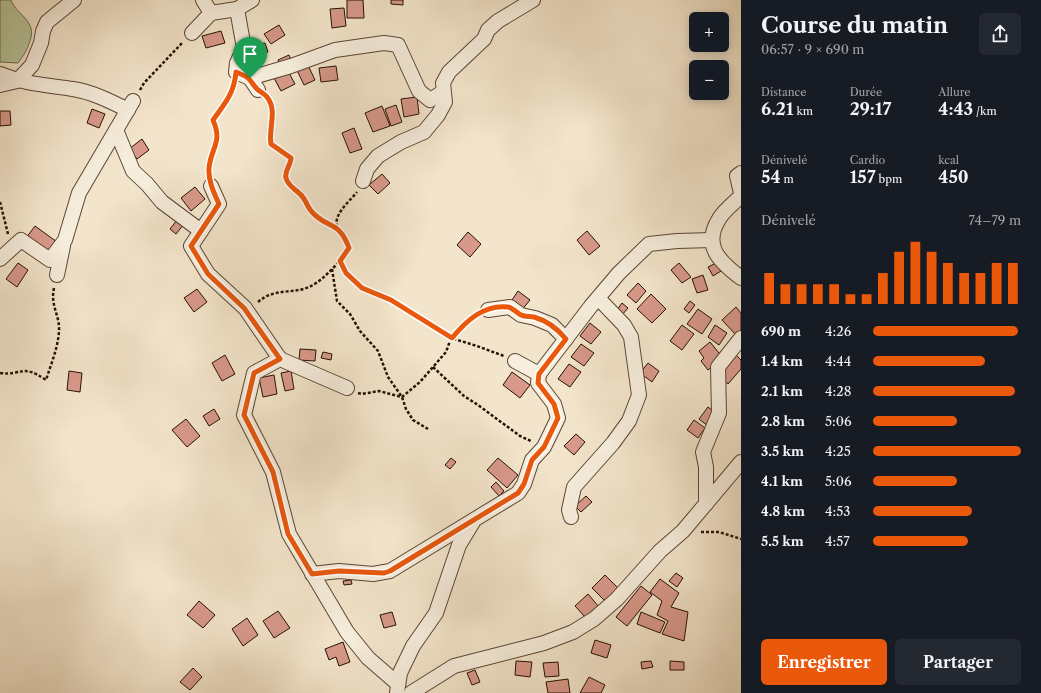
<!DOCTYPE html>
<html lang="fr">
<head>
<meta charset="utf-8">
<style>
  body { margin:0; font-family:"Libre Caslon Text",serif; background:#242831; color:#f1f3f6; height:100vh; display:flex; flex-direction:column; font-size:15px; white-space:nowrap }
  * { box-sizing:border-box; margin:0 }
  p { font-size:13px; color:#9ea1a6 }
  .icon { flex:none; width:22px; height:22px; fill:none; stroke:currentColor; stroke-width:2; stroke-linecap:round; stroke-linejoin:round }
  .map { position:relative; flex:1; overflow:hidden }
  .panel { display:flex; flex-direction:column; background:#171b24; width:300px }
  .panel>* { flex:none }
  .controls { position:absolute; left:689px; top:12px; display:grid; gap:8px }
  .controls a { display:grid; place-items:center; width:40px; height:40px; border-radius:6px; background:#171b24; box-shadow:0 2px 10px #0003; font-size:20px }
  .pin { position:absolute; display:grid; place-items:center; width:34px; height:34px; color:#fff; margin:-41px -17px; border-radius:50% 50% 50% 0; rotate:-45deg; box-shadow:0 0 4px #0007 }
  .pin .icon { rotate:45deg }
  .round { display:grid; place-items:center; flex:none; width:42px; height:42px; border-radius:6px; background:#242831 }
  .summary { display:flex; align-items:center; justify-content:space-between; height:68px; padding:0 20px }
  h1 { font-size:22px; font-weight:800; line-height:30px }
  .figures { display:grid; grid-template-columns:repeat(3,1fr); gap:6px; height:68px; padding:4px 20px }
  .figures div { display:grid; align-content:center }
  .figures b { font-size:17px; font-weight:800 }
  .figures small { font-size:11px; font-weight:400 }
  .figures p { font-size:11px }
  .chart { height:112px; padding:8px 20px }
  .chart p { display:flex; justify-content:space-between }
  .chart svg { width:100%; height:72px; margin-top:4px; stroke:#ea580c; stroke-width:6 }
  .button { display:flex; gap:8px; margin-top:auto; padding:8px 20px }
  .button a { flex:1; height:46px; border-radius:6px; background:#ea580c; color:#fff; font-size:16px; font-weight:800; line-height:46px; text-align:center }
  .button a+a { background:#242831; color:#f1f3f6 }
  ul { padding:0 20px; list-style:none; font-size:13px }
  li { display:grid; grid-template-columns:64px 48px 1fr; align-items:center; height:30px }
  li i { height:10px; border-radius:5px; background:#ea580c }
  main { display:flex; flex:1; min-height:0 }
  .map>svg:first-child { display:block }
  .green { fill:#b7c59a; stroke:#6e6a4e }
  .building { fill:#d8998a; stroke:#261003 }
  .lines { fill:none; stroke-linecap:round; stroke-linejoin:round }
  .minor-casing { stroke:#594535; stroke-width:16 }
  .path { stroke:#261003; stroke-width:2.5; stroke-dasharray:3 2; stroke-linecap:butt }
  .minor { stroke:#f7eedd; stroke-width:14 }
  .route-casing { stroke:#fff; stroke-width:8 }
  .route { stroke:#ea580c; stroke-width:5 }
</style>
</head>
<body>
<main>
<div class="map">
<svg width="741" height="693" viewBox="0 0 741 693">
  <rect width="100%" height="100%" fill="#f3e5cb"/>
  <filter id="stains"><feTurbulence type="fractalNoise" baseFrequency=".005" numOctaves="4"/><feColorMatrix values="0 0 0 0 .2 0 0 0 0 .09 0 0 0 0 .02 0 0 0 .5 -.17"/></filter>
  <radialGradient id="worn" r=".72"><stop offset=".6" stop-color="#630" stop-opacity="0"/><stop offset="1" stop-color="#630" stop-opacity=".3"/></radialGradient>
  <!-- green -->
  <path class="green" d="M0,0H11C18,17 37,20 30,41C27,50 24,55 18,63L0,62Z"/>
  <!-- building -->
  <g class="building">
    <polygon points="347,0 363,0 364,18 347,18"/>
    <polygon points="391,0 403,0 403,5 391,4"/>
    <polygon points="344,8 346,26 332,28 330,9"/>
    <polygon points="279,25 285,35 271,44 264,34"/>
    <polygon points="221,31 225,43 206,48 202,36"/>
    <polygon points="265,43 268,52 254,56 252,46"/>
    <polygon points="289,55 292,62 281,67 278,60"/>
    <polygon points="307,63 315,80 304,85 296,68"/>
    <polygon points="336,66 338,80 321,82 319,68"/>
    <polygon points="288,71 295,84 281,91 274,78"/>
    <polygon points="417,97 419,114 404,117 401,99"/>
    <polygon points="396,105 402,122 391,126 385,109"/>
    <polygon points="382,106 390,126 373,132 365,113"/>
    <polygon points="92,109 105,114 99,128 87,123"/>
    <polygon points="0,111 10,111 11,125 0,126"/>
    <polygon points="354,128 362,149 350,153 342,133"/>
    <polygon points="142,139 149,150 137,159 129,149"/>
    <polygon points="382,174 390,183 378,194 369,185"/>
    <polygon points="195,187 205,199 191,211 181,198"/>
    <polygon points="177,220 184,224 176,234 170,229"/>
    <polygon points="35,226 57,242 48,254 26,238"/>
    <polygon points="587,231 600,246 589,255 577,240"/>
    <polygon points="468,232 481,244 470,257 457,245"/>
    <polygon points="18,263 28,270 17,287 6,279"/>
    <polygon points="679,263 691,277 682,283 671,270"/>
    <polygon points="716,263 721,271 713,276 708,267"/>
    <polygon points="703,275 708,290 697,293 692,279"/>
    <polygon points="638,283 646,291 636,303 627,295"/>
    <polygon points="197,289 207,302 194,312 184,298"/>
    <polygon points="518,291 530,300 521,311 510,303"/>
    <polygon points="651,294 666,309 652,323 637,309"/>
    <polygon points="690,301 695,305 689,313 684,309"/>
    <polygon points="622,303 628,308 622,315 617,310"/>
    <polygon points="736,307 741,313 741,332 737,336 722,320"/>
    <polygon points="698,309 712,319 702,334 687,324"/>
    <polygon points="590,323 601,332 591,344 580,336"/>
    <polygon points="682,325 694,334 682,350 670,341"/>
    <polygon points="715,325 727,333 719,345 708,337"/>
    <polygon points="710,342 723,358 708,370 701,361 704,358 699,351"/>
    <polygon points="581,344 594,353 584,366 571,357"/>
    <polygon points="300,349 316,350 315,361 299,360"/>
    <polygon points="323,352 332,354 331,360 321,358"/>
    <polygon points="225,355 235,374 222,381 212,363"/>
    <polygon points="736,355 741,360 741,369 728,384 719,376"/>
    <polygon points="648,363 659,371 652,382 640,373"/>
    <polygon points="569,364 581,372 570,387 558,379"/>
    <polygon points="69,371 82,373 80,392 67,390"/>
    <polygon points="291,371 294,389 285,391 281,373"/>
    <polygon points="512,372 530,385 520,398 503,385"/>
    <polygon points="274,375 277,394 263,397 259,378"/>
    <polygon points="708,407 718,415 708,426 699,419"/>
    <polygon points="214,409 220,419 209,426 203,416"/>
    <polygon points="186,419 200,436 187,447 172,430"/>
    <polygon points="694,420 705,428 698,438 687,430"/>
    <polygon points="576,434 585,442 574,455 564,446"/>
    <polygon points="451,458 456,462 450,469 445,465"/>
    <polygon points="498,458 518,475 507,488 487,470"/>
    <polygon points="496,482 504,491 499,496 491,487"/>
    <polygon points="586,496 592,502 581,512 575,506"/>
    <polygon points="676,573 683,578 677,587 669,581"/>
    <polygon points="605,575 619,589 606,602 592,588"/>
    <polygon points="660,579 679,593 671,607 688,612 684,641 662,634 668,621 657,615 662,601 650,592"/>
    <polygon points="351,580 352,584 344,585 343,581"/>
    <polygon points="641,586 652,595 627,626 616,617"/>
    <polygon points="588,594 599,607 586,618 575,606"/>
    <polygon points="199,601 215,615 203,628 187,615"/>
    <polygon points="278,611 290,628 274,638 263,621"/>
    <polygon points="392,612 396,625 384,628 380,615"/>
    <polygon points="641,612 665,622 660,633 637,624"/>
    <polygon points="247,618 258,635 243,646 232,629"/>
    <polygon points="595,640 611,645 607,658 591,653"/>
    <polygon points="343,642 350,662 339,666 336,657 329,660 325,649"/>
    <polygon points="516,661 532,662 530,677 515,675"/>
    <polygon points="651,661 653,667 642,669 641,662"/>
    <polygon points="670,661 684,662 684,670 670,670"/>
    <polygon points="558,662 559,676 545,677 543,663"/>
    <polygon points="193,668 202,677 190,690 180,682"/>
    <polygon points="475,670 480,682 472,685 467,673"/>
    <polygon points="589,677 605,685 601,693 580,693"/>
    <polygon points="568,679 570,693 548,693 546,682"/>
  </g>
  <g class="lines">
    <!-- minor casing -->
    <g class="minor-casing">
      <g id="minor">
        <polyline points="203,0 211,13"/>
        <polyline points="237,9 244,48 237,63 236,72 250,78 291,66 335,50 384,43 398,45 419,91 430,100 443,92"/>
        <polyline points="192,33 211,13 237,9 252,0"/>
        <path d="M0,74C24,84 47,85 73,89C92,92 110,101 128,110"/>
        <polyline points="250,78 258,90"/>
        <polyline points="0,85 17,81 32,65 41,43 43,31 47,22 74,0"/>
        <polyline points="116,130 133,171 147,184 162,202 201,231"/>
        <polyline points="741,173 737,176 741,193"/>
        <polyline points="363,181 367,169 378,156 401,142 424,132 438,115 445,102 443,83 449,72 484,39 488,30 498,21 533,0"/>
        <polyline points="211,186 219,204 191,246 208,274 245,308 280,359"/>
        <path d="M741,196C734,203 724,210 719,219C702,246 720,262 741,278"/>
        <polyline points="0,259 21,240 50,260 65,240 79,193 133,101"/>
        <polyline points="57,275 63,246"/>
        <polyline points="488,310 510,307 521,315 535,318 552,325 566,339"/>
        <polyline points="515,361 539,374"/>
        <polyline points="347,388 280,359 254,373 244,415 273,472 289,534 347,632 368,658 398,684"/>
        <polyline points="706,504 706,467 703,452 719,413 718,367 741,338"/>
        <polyline points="571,517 569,510 574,487 613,443 629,421 639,395 631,337 624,325 598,298"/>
        <polyline points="312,574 339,571 373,574 390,571 518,493 524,484 532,460 544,447 558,418 554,404 538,383 539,374 591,306 619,273 649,244 677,241 712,240"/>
        <polyline points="397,693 400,673 413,646 436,613 459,545 473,522"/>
        <polyline points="411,693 454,666 544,643 573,632 594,619 617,599 660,551 683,531 741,462"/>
      </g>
    </g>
    <!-- path -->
    <g class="path">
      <polyline points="140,90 144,83 183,42"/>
      <path d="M268,99C276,114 268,129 271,144L291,158L286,171V179L291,187L301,195L312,212L337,227"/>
      <path d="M210,173C208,152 225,146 213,120L227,102L235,85"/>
      <polyline points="0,202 8,234"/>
      <polyline points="340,261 347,273 362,288 391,300 451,338 477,346 504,356"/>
      <polyline points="332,269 337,301 350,314 360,331 378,351 388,377 402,397 406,409 413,420 428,429"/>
      <path d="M258,302C275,287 294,295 311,286C324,280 341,260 349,248C346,240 342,236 338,229C331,216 350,201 357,192"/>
      <polyline points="433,367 464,396 478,405 520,436 531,441"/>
      <path d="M0,373C23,376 21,363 46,380C51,364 58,348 59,331C60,315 50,306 54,288"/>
      <polyline points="358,393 362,394 379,391 402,397 420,382 446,352 451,338 463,324 476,315"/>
      <polyline points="701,532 719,532 741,539"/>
    </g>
    <!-- minor -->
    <use href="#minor" class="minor"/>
  </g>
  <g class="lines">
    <!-- route casing -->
    <g class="route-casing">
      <path id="route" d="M236,72C253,79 247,78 257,89C260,92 265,94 267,97C278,111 268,129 271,144L291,158C291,165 284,171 286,178C288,186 295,189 300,194C306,199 307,207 312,212C327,229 339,220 349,248L340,261L346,273L362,288L391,300L452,338C466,321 484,304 508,307C513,308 517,313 521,315C525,317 530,316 534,317C548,321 557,328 566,339L539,374L538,383L554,404L558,418L544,447L532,460L524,484L518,493L390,571L384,573L339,571L312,574L288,534L273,472L244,415L254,373L280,359L244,308L208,274L191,246L219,204C214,193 208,181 209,168C211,147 223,143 213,120C225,103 234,94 236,72Z"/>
    </g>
    <!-- route -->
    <use href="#route" class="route"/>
  </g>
  <rect width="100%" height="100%" filter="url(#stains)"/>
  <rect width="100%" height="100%" fill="url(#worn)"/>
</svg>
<div class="controls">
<a>+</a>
<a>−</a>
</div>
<div class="pin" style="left:250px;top:78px;background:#1e9e55"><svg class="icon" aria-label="arrive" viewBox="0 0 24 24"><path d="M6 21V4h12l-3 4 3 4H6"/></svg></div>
</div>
<section class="panel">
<div class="summary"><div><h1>Course du matin</h1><p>06:57 · 9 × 690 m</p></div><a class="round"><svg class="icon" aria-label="share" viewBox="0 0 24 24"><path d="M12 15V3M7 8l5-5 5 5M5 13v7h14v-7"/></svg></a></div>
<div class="figures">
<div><p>Distance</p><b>6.21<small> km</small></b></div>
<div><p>Durée</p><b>29:17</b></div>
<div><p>Allure</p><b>4:43<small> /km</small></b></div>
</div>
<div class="figures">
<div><p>Dénivelé</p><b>54<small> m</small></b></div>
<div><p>Cardio</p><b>157<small> bpm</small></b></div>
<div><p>kcal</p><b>450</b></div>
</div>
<div class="chart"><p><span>Dénivelé</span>74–79 m</p>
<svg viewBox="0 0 160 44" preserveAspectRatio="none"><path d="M5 44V25M15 44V32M25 44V32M35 44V32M45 44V32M55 44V38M65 44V38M75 44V25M85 44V12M95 44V6M105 44V12M115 44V19M125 44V25M135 44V25M145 44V19M155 44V19"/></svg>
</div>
<ul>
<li><b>690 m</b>4:26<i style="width:98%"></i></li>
<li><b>1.4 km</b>4:44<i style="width:76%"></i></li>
<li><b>2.1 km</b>4:28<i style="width:96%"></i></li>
<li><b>2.8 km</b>5:06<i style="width:57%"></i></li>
<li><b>3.5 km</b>4:25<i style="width:100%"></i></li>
<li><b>4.1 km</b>5:06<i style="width:57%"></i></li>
<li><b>4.8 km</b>4:53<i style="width:67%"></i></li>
<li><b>5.5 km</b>4:57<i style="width:64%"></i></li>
</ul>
<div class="button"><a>Enregistrer</a><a>Partager</a></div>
</section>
</main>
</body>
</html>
